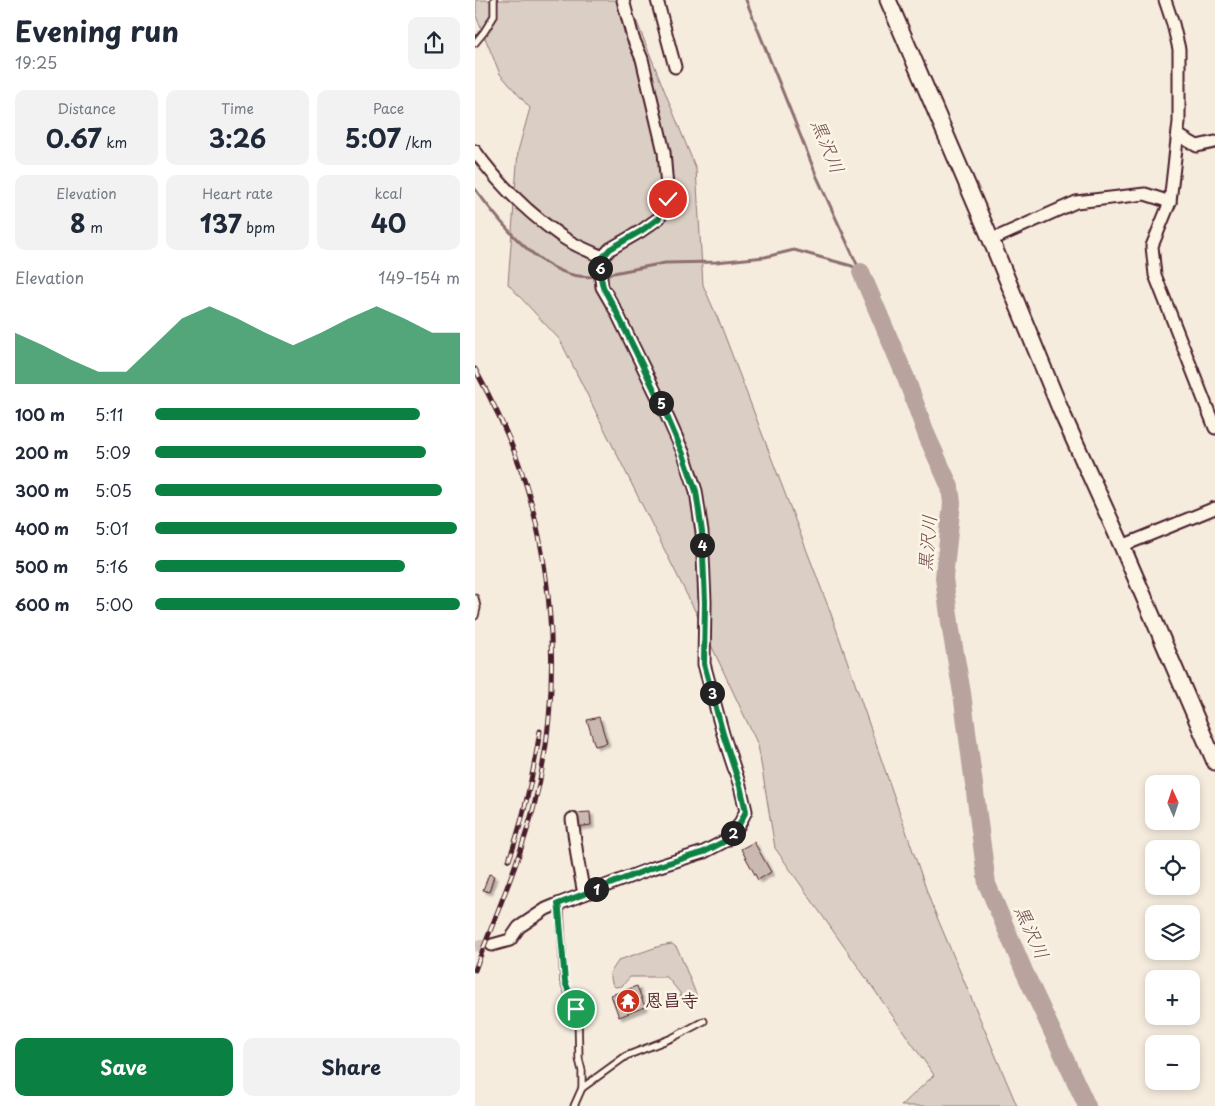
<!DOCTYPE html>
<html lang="en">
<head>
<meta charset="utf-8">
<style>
  body { margin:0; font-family:"Playpen Sans","Klee One",sans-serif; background:#f2f2f3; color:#1f2937; height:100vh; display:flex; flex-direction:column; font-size:19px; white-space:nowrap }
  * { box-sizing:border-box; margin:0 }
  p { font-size:16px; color:#747a83 }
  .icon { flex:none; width:28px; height:28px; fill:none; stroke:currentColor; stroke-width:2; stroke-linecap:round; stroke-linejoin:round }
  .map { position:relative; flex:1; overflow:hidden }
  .panel { display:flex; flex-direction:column; background:#fff; width:475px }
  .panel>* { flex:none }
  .needle { width:32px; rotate:357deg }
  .controls { position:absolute; left:670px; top:775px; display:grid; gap:10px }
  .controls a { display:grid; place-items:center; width:55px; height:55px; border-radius:10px; background:#fff; box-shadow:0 2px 8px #0003; font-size:25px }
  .pin { position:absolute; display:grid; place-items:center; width:42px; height:42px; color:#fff; margin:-21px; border:2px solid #fff; border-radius:50%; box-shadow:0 1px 5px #0007 }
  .km { position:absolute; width:25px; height:25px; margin:-12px; border-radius:50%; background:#222; color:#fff; font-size:14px; line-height:25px; text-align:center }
  .round { display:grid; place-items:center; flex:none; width:52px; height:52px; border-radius:10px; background:#f2f2f3 }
  .headline { display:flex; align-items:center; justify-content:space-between; height:85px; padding:0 15px }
  h1 { font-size:28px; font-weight:700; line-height:38px }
  .figures { display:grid; grid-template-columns:repeat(3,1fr); gap:8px; height:85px; padding:5px 15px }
  .figures div { display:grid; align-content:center; border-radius:10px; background:#f2f2f3; text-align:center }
  .figures b { font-size:25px; font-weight:700 }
  .figures small { font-size:14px; font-weight:400 }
  .figures p { font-size:14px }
  .chart { height:140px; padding:10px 15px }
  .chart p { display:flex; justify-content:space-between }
  .chart svg { width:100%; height:90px; margin-top:5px; fill:#0b8043; opacity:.7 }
  .button { display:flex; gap:10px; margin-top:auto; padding:10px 15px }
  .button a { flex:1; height:58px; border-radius:10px; background:#0b8043; color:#fff; font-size:20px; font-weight:700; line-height:58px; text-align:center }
  .button a+a { background:#f2f2f3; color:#1f2937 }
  ul { padding:0 15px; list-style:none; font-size:16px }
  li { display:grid; grid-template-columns:80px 60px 1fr; align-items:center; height:38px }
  li i { height:12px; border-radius:6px; background:#0b8043 }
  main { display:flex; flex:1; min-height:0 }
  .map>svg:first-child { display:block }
  .green { fill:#dbcec4; stroke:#927678 }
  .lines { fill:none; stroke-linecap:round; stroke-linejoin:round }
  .stream { stroke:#8c6e70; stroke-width:3 }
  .river { stroke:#b8a39e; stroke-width:18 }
  .building { fill:#cab9b1; stroke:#4a1f2b; filter:url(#shadow) }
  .minor-tunnel { stroke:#d3c3ba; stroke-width:11; stroke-dasharray:11 5.5; stroke-linecap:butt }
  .service-casing { stroke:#4a1f2b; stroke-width:9 }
  .minor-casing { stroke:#4a1f2b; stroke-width:15 }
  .tertiary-casing { stroke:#4a1f2b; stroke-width:19 }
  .service { stroke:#fcf5e5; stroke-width:5.5 }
  .minor { stroke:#fcf5e5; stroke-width:11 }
  .tertiary { stroke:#fcf5e5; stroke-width:15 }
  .rail-casing { stroke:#4a1f2b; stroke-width:5 }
  .rail { stroke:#fcf5e5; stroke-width:3; stroke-dasharray:9; stroke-linecap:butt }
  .route-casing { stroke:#fff; stroke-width:10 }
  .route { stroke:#0b8043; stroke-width:6 }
  .labels { text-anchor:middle; stroke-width:5; stroke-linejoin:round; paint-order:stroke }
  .poi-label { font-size:18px; font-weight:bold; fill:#4a1f2b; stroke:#fcf5e5; text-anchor:start }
  .water-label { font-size:19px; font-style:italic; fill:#704d53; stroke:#fcf5e5 }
</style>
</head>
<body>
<main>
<section class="panel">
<div class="headline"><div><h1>Evening run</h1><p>19:25</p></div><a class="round"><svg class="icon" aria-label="share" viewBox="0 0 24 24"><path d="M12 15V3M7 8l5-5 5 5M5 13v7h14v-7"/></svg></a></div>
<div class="figures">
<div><p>Distance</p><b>0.67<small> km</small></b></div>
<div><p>Time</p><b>3:26</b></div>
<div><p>Pace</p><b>5:07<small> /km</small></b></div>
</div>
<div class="figures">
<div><p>Elevation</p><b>8<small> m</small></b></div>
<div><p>Heart rate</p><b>137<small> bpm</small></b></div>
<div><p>kcal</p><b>40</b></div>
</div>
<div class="chart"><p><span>Elevation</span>149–154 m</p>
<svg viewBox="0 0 160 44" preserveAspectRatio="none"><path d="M0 44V19L10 25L20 32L30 38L40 38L50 25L60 12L70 6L80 12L90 19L100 25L110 19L120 12L130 6L140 12L150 19L160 19V44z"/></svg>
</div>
<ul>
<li><b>100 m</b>5:11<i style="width:87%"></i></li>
<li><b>200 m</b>5:09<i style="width:89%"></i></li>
<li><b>300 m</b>5:05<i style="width:94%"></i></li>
<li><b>400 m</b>5:01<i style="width:99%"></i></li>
<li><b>500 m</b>5:16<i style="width:82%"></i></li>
<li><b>600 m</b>5:00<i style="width:100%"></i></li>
</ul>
<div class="button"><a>Save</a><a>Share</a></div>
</section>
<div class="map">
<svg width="740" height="1106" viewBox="0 0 740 1106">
  <defs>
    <filter id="shadow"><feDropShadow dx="3" dy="3" stdDeviation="1" flood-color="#0004"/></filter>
  </defs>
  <rect width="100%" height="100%" fill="#f5ecde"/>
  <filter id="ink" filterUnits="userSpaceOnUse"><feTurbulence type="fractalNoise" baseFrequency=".02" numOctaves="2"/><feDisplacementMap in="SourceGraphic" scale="10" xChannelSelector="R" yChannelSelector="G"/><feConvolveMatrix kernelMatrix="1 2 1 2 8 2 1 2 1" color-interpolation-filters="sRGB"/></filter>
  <g filter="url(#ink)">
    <!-- green -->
    <g class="green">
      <polygon points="1,0 153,0 221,169 228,285 246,326 356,614 456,903 542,1106 426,1106 459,1075 300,848 283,745 221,613 85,340 33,284 43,151 55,108 25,74 1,16"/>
      <polygon points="197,944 201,947 204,952 221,994 221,1000 206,1002 205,993 192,977 155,977 147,986 140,987 137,983 135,973 144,960 185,946"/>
    </g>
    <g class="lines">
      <!-- stream -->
      <g class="stream">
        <polyline points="271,0 342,177 385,271"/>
        <path d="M0,189C27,224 71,284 122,276"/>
        <polyline points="128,275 190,263 241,262 290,257 319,250 377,266 386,272"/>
      </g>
      <!-- river -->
      <polyline class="river" points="386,272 431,378 452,436 475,487 477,503 469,578 476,630 487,693 512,884 549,971 612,1106"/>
    </g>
    <!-- building -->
    <g class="building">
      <polygon points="124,717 132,743 120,746 112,720"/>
      <polygon points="115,812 116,825 101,827 100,813"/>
      <polygon points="279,842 296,872 283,880 266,849"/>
      <polygon points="14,874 19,876 14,892 8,890"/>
      <polygon points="162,986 170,1007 144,1017 136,995"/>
    </g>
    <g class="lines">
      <!-- minor-tunnel -->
      <polyline class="minor-tunnel" points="0,946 17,945"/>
      <!-- service casing -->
      <g class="service-casing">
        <g id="service">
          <polyline points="0,43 9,32 19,16 19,0"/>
          <polyline points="0,598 2,608 0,616"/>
          <polyline points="83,904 85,910 89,982 103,1015 104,1059 107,1071 107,1088 99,1106"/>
          <polyline points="107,1088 151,1056 197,1038 229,1021"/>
        </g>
      </g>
      <!-- minor casing -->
      <g class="minor-casing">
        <g id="minor">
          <polyline points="182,0 200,67"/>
          <polyline points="690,0 698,24 704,49 704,122 695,202 677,246 680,275 740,428"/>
          <polyline points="703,135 722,146 740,142"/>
          <path d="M0,151C23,183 53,213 86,236C98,245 114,251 128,257"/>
          <polyline points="516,240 601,202 670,194 695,202"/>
          <polyline points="647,546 740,508"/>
          <polyline points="97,819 103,862 109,894"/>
          <polyline points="17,945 35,940 44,927 71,909 83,904 175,869 229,852 252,840 264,825 271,811 265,786 248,734 229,664 230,602 227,532 221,491 209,454 191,414 141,311 127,287 126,278 125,266 128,257 135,249 166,231 184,218 193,199 189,152 167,59 158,38 148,0"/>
        </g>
      </g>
      <!-- tertiary casing -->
      <g class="tertiary-casing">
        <polyline id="tertiary" points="413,0 516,240 586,411 647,546 740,762"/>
      </g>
      <!-- service -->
      <use href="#service" class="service"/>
      <!-- minor -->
      <use href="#minor" class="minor"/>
      <!-- tertiary -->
      <use href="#tertiary" class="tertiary"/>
      <!-- rail casing -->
      <g class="rail-casing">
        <g id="rail">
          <path d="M0,369C23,411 44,456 56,502C82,600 84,712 58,810C43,864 20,917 0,970"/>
          <path d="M34,860C49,818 58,775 65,731"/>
        </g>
      </g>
      <!-- rail -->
      <use href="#rail" class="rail"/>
    </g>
  </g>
  <g class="lines" filter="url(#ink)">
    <!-- route casing -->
    <g class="route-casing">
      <polyline id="route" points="101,1009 90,982 84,910 83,904 174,869 229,852 252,840 264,825 271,811 265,786 248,734 229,664 230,602 227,532 221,491 208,454 191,414 141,311 128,287 126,278 125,266 128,257 135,249 166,231 184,218 193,199"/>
    </g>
    <!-- route -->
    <use href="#route" class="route"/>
  </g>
  <!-- icons -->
  <defs>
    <g id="temple-disc" transform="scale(1.25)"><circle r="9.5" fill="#c8321e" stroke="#fcf5e5"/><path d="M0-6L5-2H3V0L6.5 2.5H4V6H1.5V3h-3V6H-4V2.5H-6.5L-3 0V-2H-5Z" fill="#fff"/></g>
  </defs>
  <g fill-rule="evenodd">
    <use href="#temple-disc" x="153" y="1001"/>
  </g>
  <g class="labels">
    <!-- poi labels -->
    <g class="poi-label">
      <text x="170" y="1007">恩昌寺</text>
    </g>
    <!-- water labels -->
    <g class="water-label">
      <text transform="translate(353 146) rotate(68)" y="7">黒沢川</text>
      <text transform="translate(452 543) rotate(-85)" y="7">黒沢川</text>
      <text transform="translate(557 932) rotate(66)" y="7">黒沢川</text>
    </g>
  </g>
</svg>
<div class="controls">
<a><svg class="needle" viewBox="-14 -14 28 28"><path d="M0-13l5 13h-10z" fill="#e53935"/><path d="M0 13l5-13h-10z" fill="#747a83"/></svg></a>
<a><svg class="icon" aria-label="locate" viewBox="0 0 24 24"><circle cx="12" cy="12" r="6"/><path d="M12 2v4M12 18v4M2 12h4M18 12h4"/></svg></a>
<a><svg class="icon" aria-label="layers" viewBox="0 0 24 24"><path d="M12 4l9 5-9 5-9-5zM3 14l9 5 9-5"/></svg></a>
<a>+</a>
<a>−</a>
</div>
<div class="pin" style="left:101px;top:1009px;background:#1e9e55"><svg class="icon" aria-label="arrive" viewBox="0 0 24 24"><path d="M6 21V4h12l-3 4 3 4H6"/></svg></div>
<div class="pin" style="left:193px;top:199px;background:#d93025"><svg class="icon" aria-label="check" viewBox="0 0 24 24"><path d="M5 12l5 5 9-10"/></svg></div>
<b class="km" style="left:121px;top:889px">1</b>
<b class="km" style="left:258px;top:833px">2</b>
<b class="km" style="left:237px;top:693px">3</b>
<b class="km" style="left:227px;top:545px">4</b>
<b class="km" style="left:186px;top:403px">5</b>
<b class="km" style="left:125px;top:268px">6</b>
</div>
</main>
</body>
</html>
